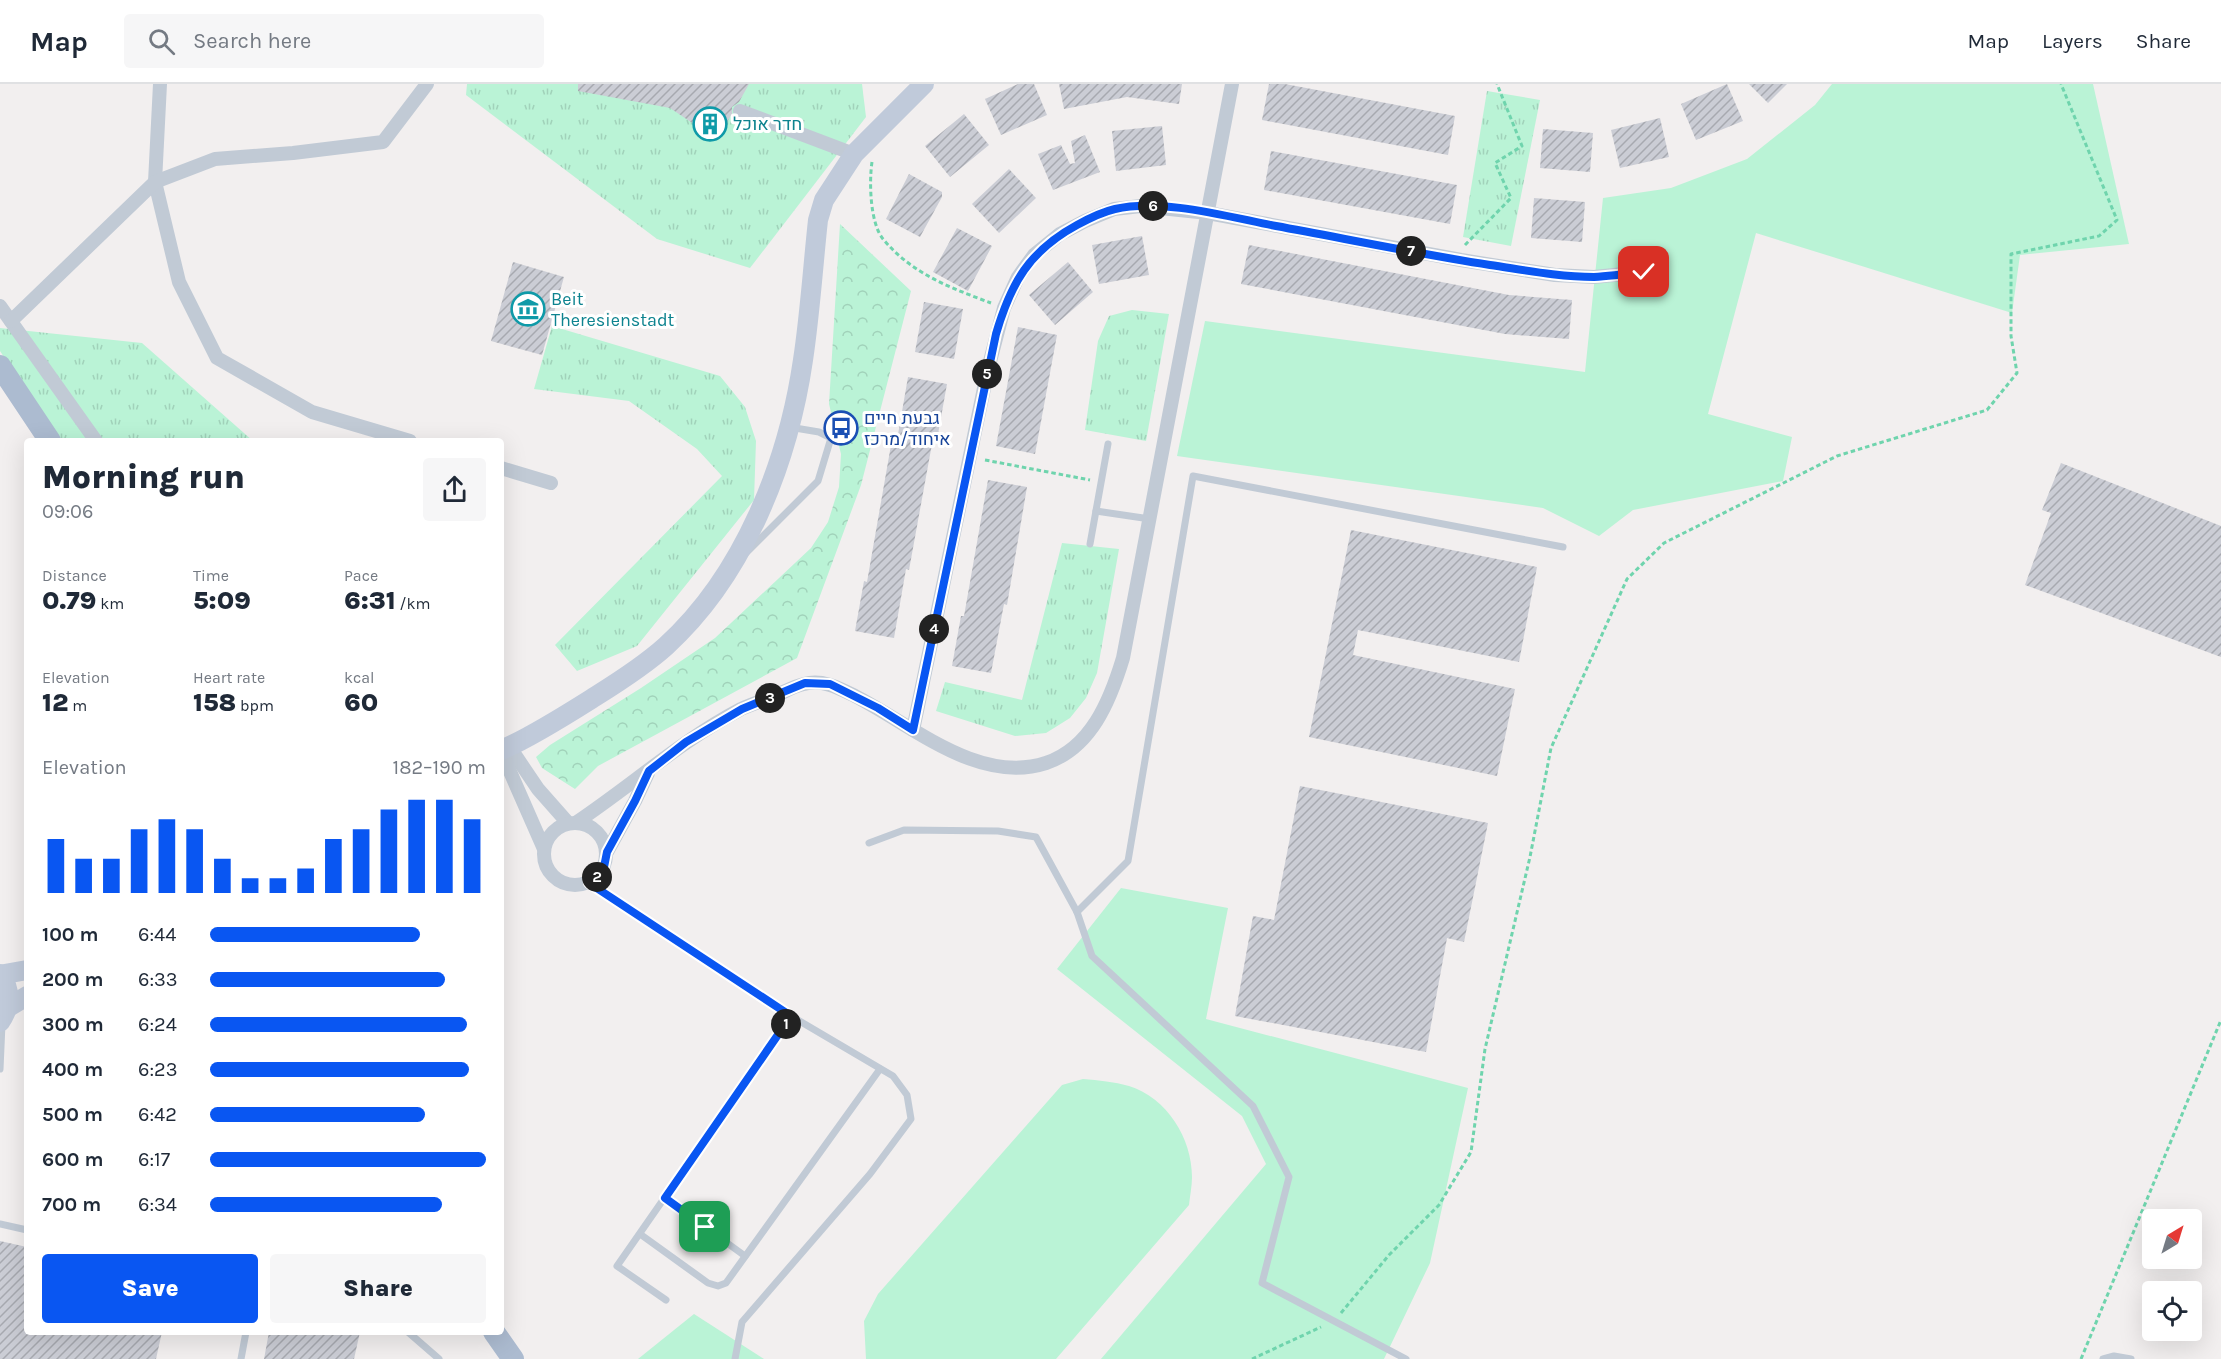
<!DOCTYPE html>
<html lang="en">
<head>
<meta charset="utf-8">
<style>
  body { margin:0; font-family:Karla,Heebo,sans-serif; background:#f6f6f7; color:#1f2937; height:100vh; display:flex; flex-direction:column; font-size:22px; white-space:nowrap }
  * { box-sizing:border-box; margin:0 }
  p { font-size:20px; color:#747a83 }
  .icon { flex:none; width:33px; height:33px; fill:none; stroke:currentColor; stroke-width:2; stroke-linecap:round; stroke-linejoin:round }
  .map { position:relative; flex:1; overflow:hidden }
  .sheet { position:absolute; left:24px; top:354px; width:480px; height:897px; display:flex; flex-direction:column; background:#fff; border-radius:6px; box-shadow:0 6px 24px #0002 }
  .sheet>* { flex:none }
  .needle { width:39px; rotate:38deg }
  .fabs { position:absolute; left:2142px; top:1125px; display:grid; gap:12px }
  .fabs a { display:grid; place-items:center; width:60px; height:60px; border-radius:6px; background:#fff; box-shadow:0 6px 24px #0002; font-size:30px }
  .pin { position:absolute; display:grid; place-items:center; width:51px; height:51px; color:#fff; margin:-26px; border-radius:12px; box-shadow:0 3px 9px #0006 }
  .km { position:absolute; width:30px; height:30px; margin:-15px; border-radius:50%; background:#222; color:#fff; font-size:16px; line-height:30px; text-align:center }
  .round { display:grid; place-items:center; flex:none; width:63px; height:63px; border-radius:6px; background:#f6f6f7 }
  .overview { display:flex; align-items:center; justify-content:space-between; height:102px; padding:0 18px }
  h1 { font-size:33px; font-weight:800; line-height:45px }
  .stats { display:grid; grid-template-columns:repeat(3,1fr); gap:9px; height:102px; padding:6px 18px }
  .stats div { display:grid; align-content:center }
  .stats b { font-size:26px; font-weight:800 }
  .stats small { font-size:16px; font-weight:400 }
  .stats p { font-size:16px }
  .chart { height:168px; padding:12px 18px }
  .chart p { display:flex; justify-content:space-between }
  .chart svg { width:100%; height:108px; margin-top:6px; stroke:#0956f2; stroke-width:6 }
  .action { display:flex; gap:12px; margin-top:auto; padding:12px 18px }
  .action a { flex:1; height:69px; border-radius:6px; background:#0956f2; color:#fff; font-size:24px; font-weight:800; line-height:69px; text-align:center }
  .action a+a { background:#f6f6f7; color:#1f2937 }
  ul { padding:0 18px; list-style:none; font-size:20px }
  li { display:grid; grid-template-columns:96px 72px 1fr; align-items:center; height:45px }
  li i { height:15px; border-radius:8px; background:#0956f2 }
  header { display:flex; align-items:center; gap:36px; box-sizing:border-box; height:84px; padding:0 30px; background:#fff; border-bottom:2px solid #e0e1e3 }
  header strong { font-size:28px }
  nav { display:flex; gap:33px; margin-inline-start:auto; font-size:21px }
  .search { width:420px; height:54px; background:#f6f6f7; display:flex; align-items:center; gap:15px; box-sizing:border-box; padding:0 21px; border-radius:6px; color:#747a83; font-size:22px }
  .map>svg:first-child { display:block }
  .green { fill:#baf3d6 }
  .forest { fill:url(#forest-crowns) }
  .park { fill:url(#park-tufts) }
  .building { fill:url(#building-hatch) }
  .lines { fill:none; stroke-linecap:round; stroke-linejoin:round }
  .path { stroke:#6fd4ad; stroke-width:3; stroke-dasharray:4.5 3; stroke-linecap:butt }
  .lane { stroke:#c1cad5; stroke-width:7 }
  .street { stroke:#c1cad5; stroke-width:14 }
  .secondary { stroke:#c0cada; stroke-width:20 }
  .primary { stroke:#acbbd0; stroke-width:22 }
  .route-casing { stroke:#fff; stroke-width:12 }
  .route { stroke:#0956f2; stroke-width:8 }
  .labels { text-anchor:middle; stroke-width:6; stroke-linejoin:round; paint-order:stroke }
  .culture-label { font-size:18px; fill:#0d838f; stroke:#fff; text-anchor:start }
  .transit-label { font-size:18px; fill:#164399; stroke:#fff; text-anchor:start }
</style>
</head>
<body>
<header>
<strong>Map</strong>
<div class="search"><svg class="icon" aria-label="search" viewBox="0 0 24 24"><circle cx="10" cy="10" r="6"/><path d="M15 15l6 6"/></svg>Search here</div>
<nav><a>Map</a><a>Layers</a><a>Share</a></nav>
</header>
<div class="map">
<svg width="2221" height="1275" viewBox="0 0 2221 1275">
  <defs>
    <pattern id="forest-crowns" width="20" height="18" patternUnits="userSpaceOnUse" patternTransform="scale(1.5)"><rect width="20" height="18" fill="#baf3d6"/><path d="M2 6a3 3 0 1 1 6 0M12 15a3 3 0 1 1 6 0" fill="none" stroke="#a1d2ba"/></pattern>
    <pattern id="park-tufts" width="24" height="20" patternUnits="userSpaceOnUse" patternTransform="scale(1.5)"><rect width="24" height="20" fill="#baf3d6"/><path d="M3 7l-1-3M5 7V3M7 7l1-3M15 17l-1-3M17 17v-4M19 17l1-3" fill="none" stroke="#a1d2ba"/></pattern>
    <pattern id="building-hatch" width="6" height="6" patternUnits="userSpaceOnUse" patternTransform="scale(1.5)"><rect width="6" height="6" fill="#cbcdd5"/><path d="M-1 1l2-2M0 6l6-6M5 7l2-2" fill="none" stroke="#a7a9b0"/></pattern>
  </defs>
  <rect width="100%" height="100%" fill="#f2efef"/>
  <!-- green -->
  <g class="green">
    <polygon points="1832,0 2093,0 2129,160 2020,171 2012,229 1756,149 1708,330 1792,353 1783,397 1633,426 1599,452 1543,424 1177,372 1205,237 1585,288 1603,114 1671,104 1747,75 1815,21"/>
    <polygon points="1121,804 1228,824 1206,935 1468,1004 1430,1179 1384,1275 1101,1275 1266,1080 1242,1032 1057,885"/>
    <path d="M1083,995C1099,996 1114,998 1129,1002C1167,1014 1192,1054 1192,1093C1192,1102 1190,1111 1189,1121L1056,1275H866L864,1237L878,1210L1062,1001Z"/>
    <polygon points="694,1230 764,1275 638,1275"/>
  </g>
  <!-- forest -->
  <polygon class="forest" points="840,140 911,207 861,401 797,574 598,682 575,705 542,684 536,673 550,661 641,604 715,554 811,464 828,438 839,403 841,370 829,320"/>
  <!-- park -->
  <g class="park">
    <polygon points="467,0 862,0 866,33 750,184 657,155 466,11"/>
    <polygon points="1487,7 1540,16 1511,162 1463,153"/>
    <polygon points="1132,226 1169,230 1146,357 1085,346 1098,257 1109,232"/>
    <polygon points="552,242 720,292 745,323 756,357 754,416 637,562 577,587 555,561 722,392 697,365 629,317 534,305"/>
    <polygon points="0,244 142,259 253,357 59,357 0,267"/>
    <polygon points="1062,459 1119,465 1097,589 1086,614 1070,634 1046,649 1015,652 936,627 945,598 1022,616"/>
  </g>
  <!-- building -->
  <g class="building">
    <polygon points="578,0 749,0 739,18 732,23 732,30 716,55 670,24 578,7"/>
    <polygon points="1018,0 1034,0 1047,31 1001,51 985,15"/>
    <polygon points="1059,0 1182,0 1179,20 1127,13 1064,25"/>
    <polygon points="1269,0 1285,0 1455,32 1448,71 1262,36"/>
    <polygon points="1727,0 1743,37 1696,56 1681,20"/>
    <polygon points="1749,0 1787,0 1768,19"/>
    <polygon points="964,30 989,61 950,93 925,62"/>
    <polygon points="1660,34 1669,73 1620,84 1611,46"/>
    <polygon points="1162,42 1166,81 1116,87 1112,47"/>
    <polygon points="1543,45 1593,49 1590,88 1540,84"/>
    <polygon points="1085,51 1100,88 1053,106 1038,70 1061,61 1070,80 1075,79 1071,57"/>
    <polygon points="1271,67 1457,101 1450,140 1264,106"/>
    <polygon points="1009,85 1036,114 999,149 972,120"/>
    <polygon points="909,90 942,108 942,113 920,153 886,135"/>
    <polygon points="1534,114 1585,118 1582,158 1531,154"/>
    <polygon points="957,144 992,162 968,207 933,188"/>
    <polygon points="1142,152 1149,191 1099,200 1092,161"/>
    <polygon points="1249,161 1509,211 1572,216 1569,255 1505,250 1241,200"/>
    <polygon points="513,178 564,193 542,271 491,257"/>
    <polygon points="1068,178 1093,208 1055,241 1029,211"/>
    <polygon points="924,218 963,225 954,275 915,268"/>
    <polygon points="1018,243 1057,251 1035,370 996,362"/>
    <polygon points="908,293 947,300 938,350 934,349 909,486 906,485 894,554 855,547 864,497 867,498 891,361 896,362"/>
    <polygon points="2061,379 2221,442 2221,573 2025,501 2051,429 2042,426"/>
    <polygon points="988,396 1027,403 1007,521 1004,520 991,589 952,582 961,532 964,532"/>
    <polygon points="1351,446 1537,483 1519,578 1358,546 1353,571 1515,605 1497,692 1309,653"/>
    <polygon points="1300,702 1488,739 1464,858 1447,854 1426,968 1235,932 1253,832 1274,836"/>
    <polygon points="0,1157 27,1163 27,1248 162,1248 156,1275 0,1275"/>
    <polygon points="269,1248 360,1248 354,1275 264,1275"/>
  </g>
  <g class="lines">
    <!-- path -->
    <g class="path">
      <path d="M872,78C869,98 870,139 883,155C912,190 951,204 991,219"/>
      <polyline points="1465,161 1511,114 1495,79 1522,62 1497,0"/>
      <polyline points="985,376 1090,396"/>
      <polyline points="1341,1229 1389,1171 1439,1121 1471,1068 1485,965 1530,773 1551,664 1627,495 1664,459 1837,372 1987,326 2017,289 2011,252 2011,170 2099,152 2117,136 2061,0"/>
      <polyline points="1252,1275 1321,1243"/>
      <polyline points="2081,1275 2221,936"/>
    </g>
    <!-- lane -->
    <g class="lane">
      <polyline points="1096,427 1150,435"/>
      <polyline points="1090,460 1108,360"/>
      <polyline points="746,469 818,397 831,354 819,348 789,343"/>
      <polyline points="869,759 904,746 998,747 1036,753 1077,828 1092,872 1253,1022 1289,1093 1262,1199 1406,1275"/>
      <polyline points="589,799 791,932 893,992 907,1011 911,1035 870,1090 742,1238 735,1275"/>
      <polyline points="1077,828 1128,777 1193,392 1563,463"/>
      <polyline points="0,985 2,940"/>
      <polyline points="665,1114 745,1172"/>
      <polyline points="0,1140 27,1146"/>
      <polyline points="640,1150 708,1199 718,1202 726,1199 880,985"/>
      <polyline points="666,1216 617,1182 791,932"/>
      <polyline points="408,1248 439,1275"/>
      <polyline points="241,1275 246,1248"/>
      <polyline points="2103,1275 2114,1272 2131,1275"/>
    </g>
    <!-- street -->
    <g class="street">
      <polyline points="160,0 155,98 179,198 217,274 312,328 410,357"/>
      <polyline points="740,27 854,70"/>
      <polyline points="0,222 96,357"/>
      <polyline points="11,237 155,98 215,75 293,69 383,58 427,0"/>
      <polyline points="501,384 551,399"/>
      <polyline points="913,646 988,285 1004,224 1018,193 1034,171 1060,150 1085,137 1114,125 1141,122 1208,129 1461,176 1555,191 1594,193 1643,188"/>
      <polyline points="509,662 538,705 568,739"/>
      <polyline points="501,667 544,765"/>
      <path d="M577,738C632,701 682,656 741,625C752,620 764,616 775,612C784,608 794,602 804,600C823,595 839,604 855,612C912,641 978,701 1046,679C1091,664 1110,617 1123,574L1232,0"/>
      <circle cx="575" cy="770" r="31"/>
      <polyline points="607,768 635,717 648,689"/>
    </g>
    <!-- secondary -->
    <g class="secondary">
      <path d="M501,666C530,654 569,629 596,612C620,597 645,581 666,562C744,491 788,379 803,276C810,230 813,182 818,136L824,116L854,70L924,0"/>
      <path d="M0,890C11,906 11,922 0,938"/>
      <polyline points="0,891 27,886"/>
      <polyline points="7,924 27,912"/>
    </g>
    <!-- primary -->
    <g class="primary">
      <polyline points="0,282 50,357"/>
      <polyline points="494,1248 513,1275"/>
    </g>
  </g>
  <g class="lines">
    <!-- route casing -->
    <g class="route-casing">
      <path id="route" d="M705,1143L665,1114L791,932L589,799L598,792L604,783L607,768L635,717L649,687L686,658L742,625L805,599L830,600L878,624L913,646L996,250C1011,199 1029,167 1077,141C1088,135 1102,128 1115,125C1161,114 1229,133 1276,142C1347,155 1419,170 1490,181C1524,186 1559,193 1594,193C1610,192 1627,190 1644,188"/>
    </g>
    <!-- route -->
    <use href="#route" class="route"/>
  </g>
  <!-- icons -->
  <defs>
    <g id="building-ring" transform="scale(1.725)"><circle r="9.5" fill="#fff" stroke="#0f9aa8" stroke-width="1.5"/><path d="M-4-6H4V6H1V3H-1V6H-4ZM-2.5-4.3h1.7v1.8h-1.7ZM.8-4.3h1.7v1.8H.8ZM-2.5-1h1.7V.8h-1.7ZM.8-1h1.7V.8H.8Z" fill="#0f9aa8"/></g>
    <g id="museum-ring" transform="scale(1.725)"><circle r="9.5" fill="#fff" stroke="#0f9aa8" stroke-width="1.5"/><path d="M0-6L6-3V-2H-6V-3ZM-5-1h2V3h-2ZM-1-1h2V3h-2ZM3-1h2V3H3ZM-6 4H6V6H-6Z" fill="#0f9aa8"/></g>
    <g id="bus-ring" transform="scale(1.725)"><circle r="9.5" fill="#fff" stroke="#1a4fb4" stroke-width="1.5"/><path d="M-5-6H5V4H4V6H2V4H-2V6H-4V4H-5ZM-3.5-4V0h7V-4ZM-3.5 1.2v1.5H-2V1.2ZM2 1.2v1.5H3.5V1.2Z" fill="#1a4fb4"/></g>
  </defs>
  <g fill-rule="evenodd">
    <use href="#building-ring" x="710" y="40"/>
    <use href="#museum-ring" x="528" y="225"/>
    <use href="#bus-ring" x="841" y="344"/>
  </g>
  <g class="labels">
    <!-- culture labels -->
    <g class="culture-label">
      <text x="733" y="46">חדר אוכל</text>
      <text x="551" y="221">Beit<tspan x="551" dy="21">Theresienstadt</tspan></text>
    </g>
    <!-- transit labels -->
    <g class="transit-label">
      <text x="864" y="340">גבעת חיים<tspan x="864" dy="21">איחוד/מרכז</tspan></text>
    </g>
  </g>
</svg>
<div class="fabs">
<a><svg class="needle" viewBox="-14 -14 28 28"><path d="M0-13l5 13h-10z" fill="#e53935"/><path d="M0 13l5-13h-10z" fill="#747a83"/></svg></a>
<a><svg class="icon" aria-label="locate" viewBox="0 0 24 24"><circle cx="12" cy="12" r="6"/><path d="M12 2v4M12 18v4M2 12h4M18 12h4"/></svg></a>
</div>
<div class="pin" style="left:705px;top:1143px;background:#1e9e55"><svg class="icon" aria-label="arrive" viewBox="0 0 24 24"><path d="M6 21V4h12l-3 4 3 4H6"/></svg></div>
<div class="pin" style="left:1644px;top:188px;background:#d93025"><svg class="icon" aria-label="check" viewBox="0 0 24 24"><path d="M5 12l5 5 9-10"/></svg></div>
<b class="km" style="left:786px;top:940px">1</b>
<b class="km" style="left:597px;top:793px">2</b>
<b class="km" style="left:770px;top:614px">3</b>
<b class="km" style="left:934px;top:545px">4</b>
<b class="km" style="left:987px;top:290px">5</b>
<b class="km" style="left:1153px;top:122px">6</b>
<b class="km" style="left:1411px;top:167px">7</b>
<section class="sheet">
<div class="overview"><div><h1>Morning run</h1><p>09:06</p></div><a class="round"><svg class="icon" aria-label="share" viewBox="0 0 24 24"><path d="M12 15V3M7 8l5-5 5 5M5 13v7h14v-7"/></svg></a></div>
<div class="stats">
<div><p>Distance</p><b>0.79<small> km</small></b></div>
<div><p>Time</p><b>5:09</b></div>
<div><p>Pace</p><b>6:31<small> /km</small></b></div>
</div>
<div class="stats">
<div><p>Elevation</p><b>12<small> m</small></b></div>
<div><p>Heart rate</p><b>158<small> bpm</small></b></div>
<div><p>kcal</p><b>60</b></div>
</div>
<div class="chart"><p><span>Elevation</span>182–190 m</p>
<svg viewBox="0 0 160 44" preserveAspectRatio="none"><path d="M5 44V22M15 44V30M25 44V30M35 44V18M45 44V14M55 44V18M65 44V30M75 44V38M85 44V38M95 44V34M105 44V22M115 44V18M125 44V10M135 44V6M145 44V6M155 44V14"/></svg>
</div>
<ul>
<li><b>100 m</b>6:44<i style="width:76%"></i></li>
<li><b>200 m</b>6:33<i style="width:85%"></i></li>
<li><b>300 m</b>6:24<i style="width:93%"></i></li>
<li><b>400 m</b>6:23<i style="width:94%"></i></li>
<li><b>500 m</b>6:42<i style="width:78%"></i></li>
<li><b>600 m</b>6:17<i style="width:100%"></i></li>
<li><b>700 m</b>6:34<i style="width:84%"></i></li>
</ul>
<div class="action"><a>Save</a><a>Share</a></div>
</section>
</div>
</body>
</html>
